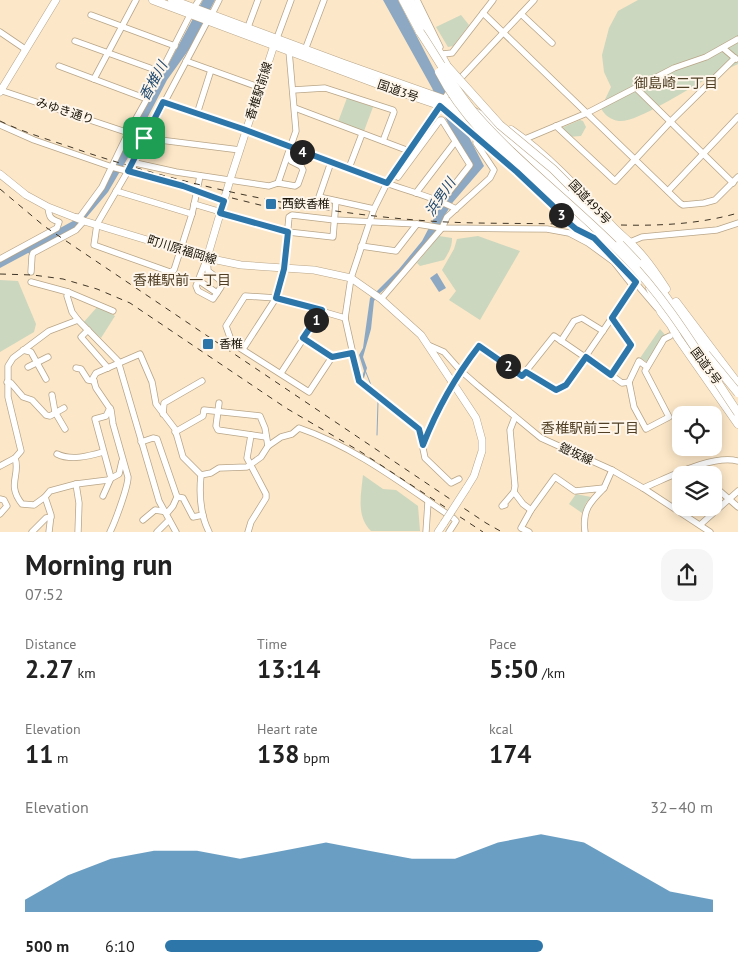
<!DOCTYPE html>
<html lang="en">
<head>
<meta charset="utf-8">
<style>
  body { margin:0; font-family:"PT Sans","Noto Sans JP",sans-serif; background:#f6f6f6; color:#222; height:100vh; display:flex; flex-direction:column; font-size:19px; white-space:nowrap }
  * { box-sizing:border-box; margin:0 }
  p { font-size:16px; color:#767676 }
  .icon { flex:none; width:28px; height:28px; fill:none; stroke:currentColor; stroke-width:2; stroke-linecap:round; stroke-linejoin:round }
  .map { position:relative; height:532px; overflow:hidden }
  .side { display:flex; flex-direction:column; background:#fff; flex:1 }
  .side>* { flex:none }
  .fabs { position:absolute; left:672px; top:406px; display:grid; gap:10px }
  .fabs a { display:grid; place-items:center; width:50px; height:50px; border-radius:10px; background:#fff; box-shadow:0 2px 12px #0003; font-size:25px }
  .pin { position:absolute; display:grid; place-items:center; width:42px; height:42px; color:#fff; margin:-21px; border-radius:10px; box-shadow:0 2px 8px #0006 }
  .km { position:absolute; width:25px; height:25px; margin:-12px; border-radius:50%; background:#222; color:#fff; font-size:14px; line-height:25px; text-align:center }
  .round { display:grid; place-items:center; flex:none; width:52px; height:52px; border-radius:15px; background:#f6f6f6 }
  .summary { display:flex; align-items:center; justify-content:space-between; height:85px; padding:0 25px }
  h1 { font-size:28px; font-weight:700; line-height:38px }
  .metrics { display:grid; grid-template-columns:repeat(3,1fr); gap:8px; height:85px; padding:5px 25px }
  .metrics div { display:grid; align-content:center }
  .metrics b { font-size:25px; font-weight:700 }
  .metrics small { font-size:14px; font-weight:400 }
  .metrics p { font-size:14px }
  .chart { height:140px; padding:10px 25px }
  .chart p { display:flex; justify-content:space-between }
  .chart svg { width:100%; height:90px; margin-top:5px; fill:#2d76aa; opacity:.7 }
  ul { padding:0 25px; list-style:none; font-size:16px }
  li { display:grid; grid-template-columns:80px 60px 1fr; align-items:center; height:38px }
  li i { height:12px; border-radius:6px; background:#2d76aa }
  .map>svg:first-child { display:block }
  .green { fill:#cbd7be }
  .water { fill:#8da8c2 }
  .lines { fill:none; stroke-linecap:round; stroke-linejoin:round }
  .stream { stroke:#8da8c2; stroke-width:1 }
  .minor-casing { stroke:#b8a588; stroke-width:7 }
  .major-casing { stroke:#b8a588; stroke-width:8 }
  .highway-casing { stroke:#b8a588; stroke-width:9 }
  .minor { stroke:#fff; stroke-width:5.5 }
  .major { stroke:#fff; stroke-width:7 }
  .highway { stroke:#fff; stroke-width:8 }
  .rail { stroke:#3f3527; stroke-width:1; stroke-dasharray:6 6; stroke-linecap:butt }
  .major-bridge-casing { stroke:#b8a588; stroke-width:8; stroke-linecap:butt }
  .highway-bridge-casing { stroke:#b8a588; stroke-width:9; stroke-linecap:butt }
  .major-bridge { stroke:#fff; stroke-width:7 }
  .highway-bridge { stroke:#fff; stroke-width:8 }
  .route-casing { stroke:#fff; stroke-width:10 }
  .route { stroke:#2d76aa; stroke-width:6 }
  .poi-dot { fill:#2d76aa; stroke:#fef6ea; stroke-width:2 }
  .labels { text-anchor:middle; stroke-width:4; stroke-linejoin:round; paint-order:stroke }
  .street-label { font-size:12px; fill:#191207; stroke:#fef6ea }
  .poi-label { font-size:12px; fill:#191207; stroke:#fef6ea; text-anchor:start }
  .water-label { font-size:14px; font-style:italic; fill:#1f486e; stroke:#fef6ea }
  .neighbourhood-label { font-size:14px; fill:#503f25; stroke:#fef6ea }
</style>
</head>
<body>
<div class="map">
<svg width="738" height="532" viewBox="0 0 738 532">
  <rect width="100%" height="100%" fill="#fce7c8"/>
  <!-- green -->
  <g class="green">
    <path d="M638,0H738V64C726,70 714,75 703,81C686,90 636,123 619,121C611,120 604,115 601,108L611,87L604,72L602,55L609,28L618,11Z"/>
    <polygon points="461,15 469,25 453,46 448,47 436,27"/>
    <polygon points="347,98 373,107 364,131 338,122"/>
    <polygon points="580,120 583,121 586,127 581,136 568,137 559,129"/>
    <path d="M439,236L452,238C452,247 449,252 444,260L420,266L417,263Z"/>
    <polygon points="478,236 520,251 480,320 449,300 456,291 442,270 454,249 457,239"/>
    <polygon points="0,280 18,281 36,324 34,332 0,352"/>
    <polygon points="98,306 115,316 101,338 83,323"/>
    <polygon points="660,329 666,336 662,339 647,362 640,358"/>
    <path d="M363,475L383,489L396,490L418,506L420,531H371C356,516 361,495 363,475Z"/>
    <polygon points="576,494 591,497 586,503 582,513 569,504"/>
  </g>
  <!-- water -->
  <g class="water">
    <polygon points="203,0 215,0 190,48 167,80 141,130 137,142 108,192 80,225 31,254 28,253 0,268 0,262 11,255 82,216 102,192 113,167"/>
    <polygon points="383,0 398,0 484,166 453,202 445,215 438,230 393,282 379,294 374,301 371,329 363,357 367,368 363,381 361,380 364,371 359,355 363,348 370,298 399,269 422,241 441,205 471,166 452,132 432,88"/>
    <polygon points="437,273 446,288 439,292 430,278"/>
  </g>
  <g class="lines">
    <!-- stream -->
    <g class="stream">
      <polyline points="365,370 373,390"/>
      <polyline points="377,398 378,402 377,435"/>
    </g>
    <!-- minor casing -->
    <g class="minor-casing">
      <g id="minor">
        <polyline points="417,0 440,47"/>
        <polyline points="194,8 199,0"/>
        <polyline points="483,13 680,203 683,205 704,203 715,200 738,177"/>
        <polyline points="212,14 219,0"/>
        <polyline points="521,14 552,43"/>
        <polyline points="91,15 175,46"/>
        <polyline points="248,27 258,0"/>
        <polyline points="0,32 25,49"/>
        <polyline points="277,38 291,0"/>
        <polyline points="75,41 161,72"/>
        <polyline points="723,48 736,59"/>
        <polyline points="305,50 324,0"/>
        <polyline points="289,51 296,131 290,148"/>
        <polyline points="443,54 452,53 493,0"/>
        <polyline points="186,61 261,88"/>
        <polyline points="59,66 147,99"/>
        <polyline points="94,79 136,0"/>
        <polyline points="457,82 534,0"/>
        <polyline points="636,88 733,183"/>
        <polyline points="451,89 387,183 374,209 351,278 345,318 359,381 419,429 425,458 451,483 459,479"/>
        <polyline points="0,90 144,138 240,150"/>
        <polyline points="293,90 325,88 393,110 394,112 383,141"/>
        <path d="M163,102C236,127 309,153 381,181C406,191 432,196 456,209"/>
        <polyline points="295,108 409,151"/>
        <polyline points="197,114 211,70"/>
        <path d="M452,115C481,141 510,166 538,192C554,207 567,224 587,234"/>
        <polyline points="0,125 34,140 112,167 183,186 224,201"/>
        <polyline points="556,126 615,181 670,122 735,58"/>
        <polyline points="525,139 587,113 674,68 706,57 738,39"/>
        <polygon points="290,148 291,161 301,166 303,170 298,184 295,186 278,183"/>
        <polyline points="131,162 176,172 269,186 278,183"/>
        <polyline points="331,162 319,197 374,209"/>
        <polyline points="349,168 362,134"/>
        <polyline points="200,176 192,214 174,270 170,272 94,245 97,224 128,171 208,20"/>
        <polyline points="398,177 440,120 442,120 470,165 441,202"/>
        <polyline points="116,191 192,214"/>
        <polyline points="668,191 738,117"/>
        <polyline points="416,193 455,142"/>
        <polyline points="194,204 288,232 333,237 336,201"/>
        <polyline points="74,217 80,217 102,187 129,131 147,99 191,13"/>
        <polyline points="630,242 642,237 717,230 738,223"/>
        <polyline points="361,246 396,251 417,224"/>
        <polygon points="207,258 208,271 220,280 221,287 213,299 198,291 196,286"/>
        <path d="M0,259L57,228L59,222C50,219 49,217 48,207"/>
        <polyline points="616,260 657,308"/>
        <polyline points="31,272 32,256 33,253 76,230 84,221"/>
        <polyline points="198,280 217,293"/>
        <polyline points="31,282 68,292 67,296 72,312 78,320 118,361 159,501 176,532"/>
        <polyline points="68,292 113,311"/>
        <polyline points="381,299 442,228 447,217 490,178 494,170 476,143 477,136"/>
        <polyline points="88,330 81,337 108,368"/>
        <polyline points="303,338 332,357"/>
        <polyline points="561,341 574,321 582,318 603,331"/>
        <polyline points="428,345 444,352 460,370 477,385 541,438 612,470 643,488 710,532"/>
        <polyline points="243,349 276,298 345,318"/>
        <polyline points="23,350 31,352 46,379"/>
        <polyline points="352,353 332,357 309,392 232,343 226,326 245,296 276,298 284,269 289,217 292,215 335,220 417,224 442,228 547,229 569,233 588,243 614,262 633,286"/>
        <polyline points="28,367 48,357"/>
        <polyline points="76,368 81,369 88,380 94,381"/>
        <polyline points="526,372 556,390 566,385 635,284"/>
        <polyline points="281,373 322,310"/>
        <polyline points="611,375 622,383 629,382 634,407 646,429 669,417 645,371 664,339 670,336"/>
        <polyline points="7,382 11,383 23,397 32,400 46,415 50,416 64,408"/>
        <polyline points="629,382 639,361 647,367"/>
        <polyline points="52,395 55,412 65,429"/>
        <polyline points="219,403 216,426 218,430 266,437"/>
        <polyline points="163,414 164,403 202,381"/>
        <polyline points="175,432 203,416 204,410 260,416 265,428 268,446"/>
        <polyline points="141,442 153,438 157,439 177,497 173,506 168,512 155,510 143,520"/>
        <path d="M423,445C436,408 455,377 479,346L522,376L554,336L611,375L631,345L612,318"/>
        <path d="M57,454C71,461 89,456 103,452"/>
        <path d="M15,458C21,475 6,484 22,504L34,505L45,497L51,515L49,532"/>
        <polyline points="0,466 15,458 21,451 8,397 8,366 13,358 49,331 78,320"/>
        <polyline points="693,468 701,475"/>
        <path d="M201,475C199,494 200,514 209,532"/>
        <polyline points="76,484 79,503 78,532"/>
        <polyline points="714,486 738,507"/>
        <polyline points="604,488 612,470"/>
        <path d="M643,488C668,478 712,454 738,461"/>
        <polyline points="514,492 523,504 531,510"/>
        <polyline points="103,496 111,478 95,419 106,416 110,408"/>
        <polyline points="45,497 50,491 76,484 108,480 119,474 122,461"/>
        <polyline points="177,497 183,498 193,517 203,515"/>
        <polyline points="0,499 4,500 7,506 0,514"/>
        <polyline points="505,505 502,506 514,492 515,486 510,430 515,417"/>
        <polyline points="700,525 738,491"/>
        <polyline points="32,532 46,518 51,517"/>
        <path d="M110,532C115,522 128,487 128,477L113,424L111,410L96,388L93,378L96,373L140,354L152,382L156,404L175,429L183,457L201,475L211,473L219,468L247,467L261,457L268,446L281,437L292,434L299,428C355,447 404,485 453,518L456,521L449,532"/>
        <polyline points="157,532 169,520"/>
        <polyline points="248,532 251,522 266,498 266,494 247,458 251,435"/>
        <polyline points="426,532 428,502"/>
        <path d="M529,532L521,528L531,510L555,477L575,491L604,488C590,502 582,510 585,532"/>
      </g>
    </g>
    <!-- major casing -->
    <g class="major-casing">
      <g id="major">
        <polyline points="0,92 56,0"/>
        <polyline points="0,174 26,195 48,207 84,221 207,258 241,265 314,270 351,278 381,299 421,335 476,418 482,440 482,451 474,476 466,489"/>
        <polyline points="207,258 230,180 275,42"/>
        <polyline points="438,532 444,523"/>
      </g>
    </g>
    <!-- highway casing -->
    <g class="highway-casing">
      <g id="highway">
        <polyline points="153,0 386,87 445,107 479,131"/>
        <polyline points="172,0 344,64 443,99 464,111"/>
        <polyline points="403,0 420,32"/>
        <polyline points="410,0 447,66"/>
        <polyline points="473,111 498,124"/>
        <polyline points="491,128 518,146 626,248"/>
        <path d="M511,130C549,156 580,191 611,225C619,234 628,240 636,249C648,261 657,275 666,289"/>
        <polyline points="560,205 619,263"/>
        <polyline points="636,258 650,274 710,360"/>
        <polyline points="650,288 661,312 671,325 678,338 738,424"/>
        <polyline points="676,302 738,384"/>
      </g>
    </g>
    <!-- minor -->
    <use href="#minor" class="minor"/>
    <!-- major -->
    <use href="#major" class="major"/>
    <!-- highway -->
    <use href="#highway" class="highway"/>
    <!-- rail -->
    <g class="rail">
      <path d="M0,121C27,134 57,142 85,152C194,188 314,213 429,221C473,224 517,223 561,224"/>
      <polyline points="0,189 44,226 75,247 450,499 486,523 502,532"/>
      <polyline points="232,198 260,205 293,210"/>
      <path d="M621,225C660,226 700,224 738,213"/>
      <polyline points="0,274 33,275 63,279 97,289 130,303 286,408 361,452 483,532"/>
    </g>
    <!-- major-bridge casing -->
    <g class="major-bridge-casing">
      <polyline id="major-bridge" points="444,523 466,489"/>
    </g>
    <!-- highway-bridge casing -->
    <g class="highway-bridge-casing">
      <g id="highway-bridge">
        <path d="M420,32C439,60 454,90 477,116C522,167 578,208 625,257C670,303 702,360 738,413"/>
        <polyline points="447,66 500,125 553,169 572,188"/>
        <path d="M439,72C468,128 515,163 560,205"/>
        <polyline points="620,244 638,263"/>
        <polyline points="706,354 738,393"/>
      </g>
    </g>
    <!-- major-bridge -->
    <use href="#major-bridge" class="major-bridge"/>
    <!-- highway-bridge -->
    <use href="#highway-bridge" class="highway-bridge"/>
  </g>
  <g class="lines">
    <!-- route casing -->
    <g class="route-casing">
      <path id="route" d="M163,102L243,129L387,183L440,106L517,172L552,205L563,218L576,229L594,238L636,282L612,318L631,345L611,375L586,357L566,385L556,390L526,372L522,376L479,346C455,377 437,409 423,445L419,429L359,381L352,353L332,357L303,338L322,310L276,298L284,269L288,232L220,213L224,201L183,186L128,171Z"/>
    </g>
    <!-- route -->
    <use href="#route" class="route"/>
  </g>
  <!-- markers -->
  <g class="poi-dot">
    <rect x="265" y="198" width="12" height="12" rx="2.5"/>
    <rect x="202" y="338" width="12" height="12" rx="2.5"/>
  </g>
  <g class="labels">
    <!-- street labels -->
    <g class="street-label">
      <text transform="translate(259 91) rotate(-72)" y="4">香椎駅前線</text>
      <text transform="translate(398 91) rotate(19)" y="4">国道3号</text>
      <text transform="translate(65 111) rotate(18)" y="4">みゆき通り</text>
      <text transform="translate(590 202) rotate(47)" y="4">国道495号</text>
      <text transform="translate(182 250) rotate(17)" y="4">町川原福岡線</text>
      <text transform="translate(706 366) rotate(54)" y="4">国道3号</text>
      <text transform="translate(576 454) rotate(24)" y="4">鎧坂線</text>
    </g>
    <!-- poi labels -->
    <g class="poi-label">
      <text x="282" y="208">西鉄香椎</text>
      <text x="219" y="348">香椎</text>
    </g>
    <!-- water labels -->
    <g class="water-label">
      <text transform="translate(153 81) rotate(-61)" y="5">香椎川</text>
      <text transform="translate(440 197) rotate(-56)" y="5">浜男川</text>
    </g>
    <!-- neighbourhood labels -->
    <g class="neighbourhood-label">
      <text x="676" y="88">御島崎二丁目</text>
      <text x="182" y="285">香椎駅前一丁目</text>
      <text x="590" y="433">香椎駅前三丁目</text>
    </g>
  </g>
</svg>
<div class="fabs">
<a><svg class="icon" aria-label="locate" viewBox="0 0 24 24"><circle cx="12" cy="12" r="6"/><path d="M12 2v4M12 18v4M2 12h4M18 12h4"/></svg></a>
<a><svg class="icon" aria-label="layers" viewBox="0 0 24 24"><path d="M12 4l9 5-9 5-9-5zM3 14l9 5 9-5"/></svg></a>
</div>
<div class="pin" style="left:144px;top:138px;background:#1e9e55"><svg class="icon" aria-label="arrive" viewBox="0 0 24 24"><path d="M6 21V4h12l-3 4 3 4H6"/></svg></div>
<b class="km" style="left:316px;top:320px">1</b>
<b class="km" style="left:508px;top:366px">2</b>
<b class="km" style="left:561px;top:215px">3</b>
<b class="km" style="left:302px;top:152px">4</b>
</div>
<section class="side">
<div class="summary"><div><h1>Morning run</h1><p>07:52</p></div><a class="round"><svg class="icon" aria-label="share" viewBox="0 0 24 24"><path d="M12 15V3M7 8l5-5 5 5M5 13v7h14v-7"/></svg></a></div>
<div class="metrics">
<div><p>Distance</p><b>2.27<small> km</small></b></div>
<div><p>Time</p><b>13:14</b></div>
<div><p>Pace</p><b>5:50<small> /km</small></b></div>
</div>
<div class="metrics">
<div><p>Elevation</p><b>11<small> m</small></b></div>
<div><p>Heart rate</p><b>138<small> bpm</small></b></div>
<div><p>kcal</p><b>174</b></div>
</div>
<div class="chart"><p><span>Elevation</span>32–40 m</p>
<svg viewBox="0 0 160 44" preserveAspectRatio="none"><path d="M0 44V38L10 26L20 18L30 14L40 14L50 18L60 14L70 10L80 14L90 18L100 18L110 10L120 6L130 10L140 22L150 34L160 38V44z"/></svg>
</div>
<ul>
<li><b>500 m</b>6:10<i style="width:69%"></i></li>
</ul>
</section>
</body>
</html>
